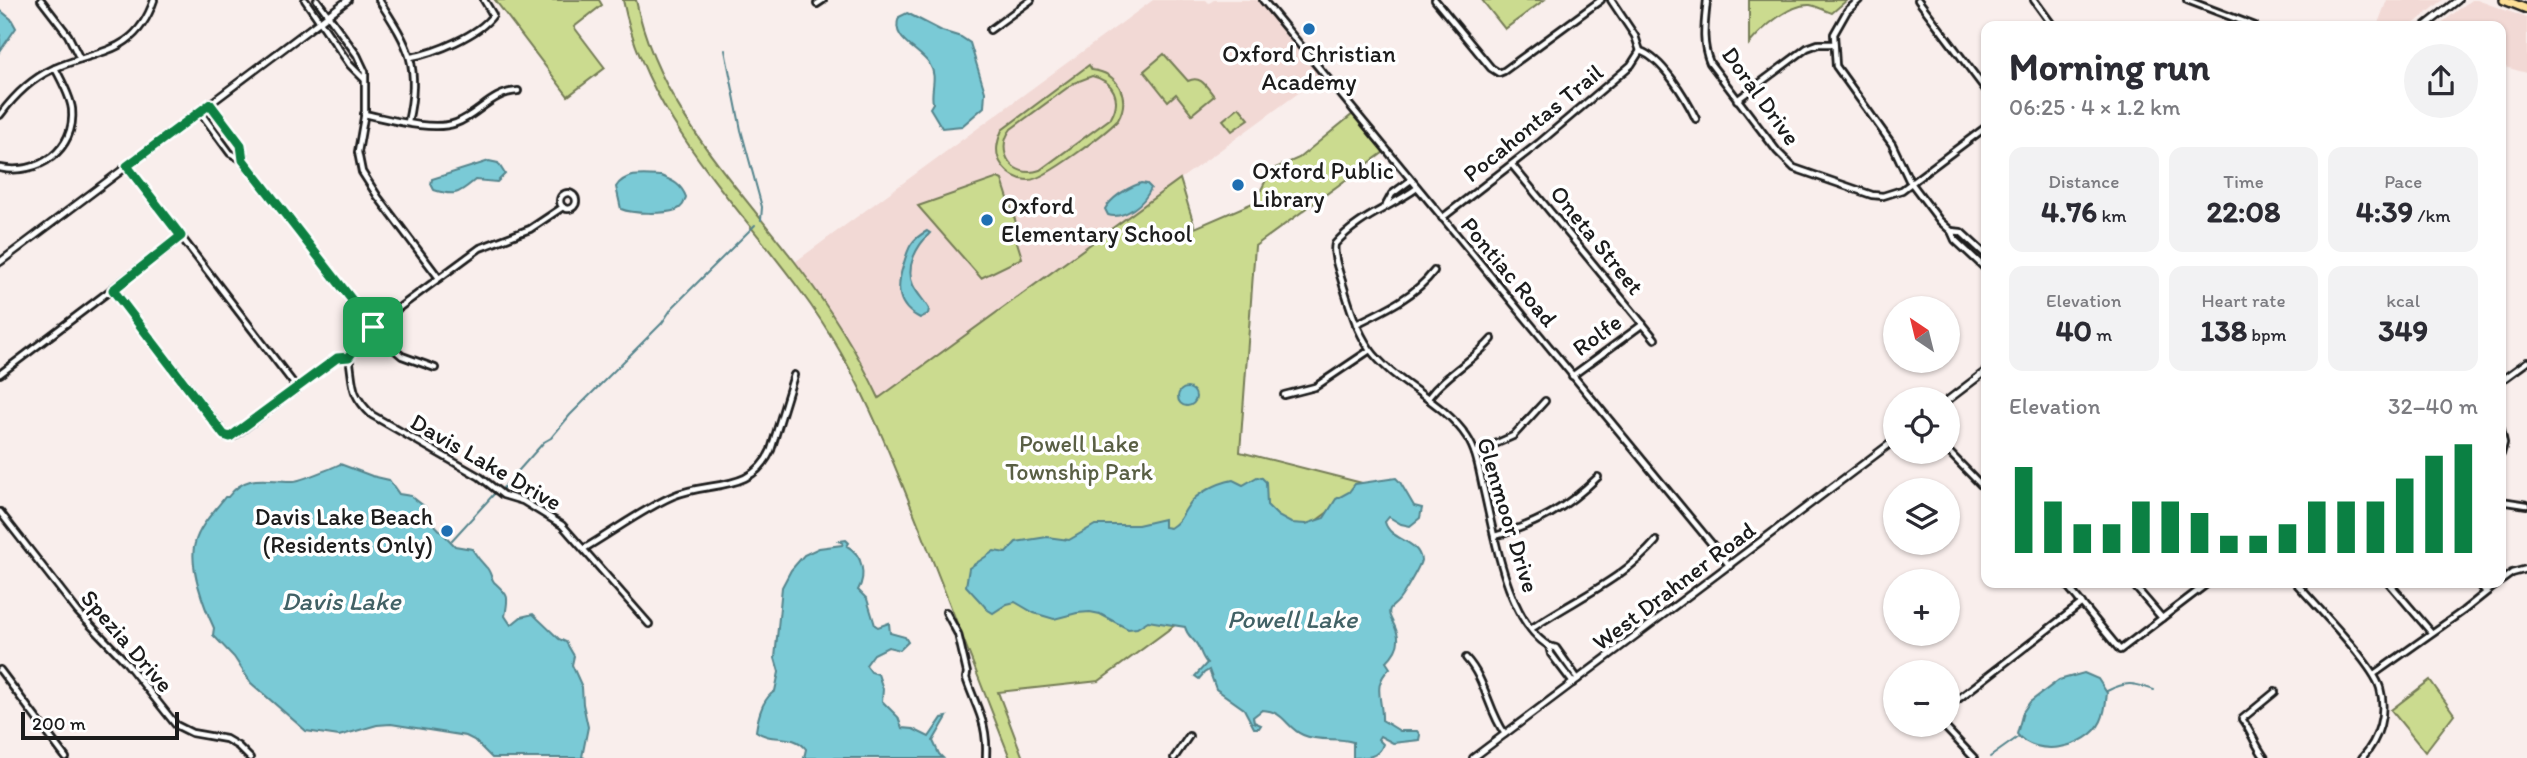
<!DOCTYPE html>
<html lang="en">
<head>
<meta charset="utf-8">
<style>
  body { margin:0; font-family:Itim,sans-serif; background:#f2f2f3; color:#2b2b33; height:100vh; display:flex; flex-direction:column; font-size:26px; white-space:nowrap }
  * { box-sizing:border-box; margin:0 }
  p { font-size:23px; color:#7c7c81 }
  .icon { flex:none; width:38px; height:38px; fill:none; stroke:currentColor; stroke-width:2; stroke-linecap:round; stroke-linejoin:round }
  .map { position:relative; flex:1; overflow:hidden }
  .drawer { position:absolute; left:1981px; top:21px; width:525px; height:567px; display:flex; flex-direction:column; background:#fff; border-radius:14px; box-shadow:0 2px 5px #0004 }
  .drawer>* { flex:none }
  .needle { width:46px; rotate:325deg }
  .controls { position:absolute; left:1883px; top:296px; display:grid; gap:14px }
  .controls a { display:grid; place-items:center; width:77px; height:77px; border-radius:50%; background:#fff; box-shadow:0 2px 5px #0004; font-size:35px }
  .scale { position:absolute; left:21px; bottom:18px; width:158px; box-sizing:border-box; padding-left:7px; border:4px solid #1c1c1c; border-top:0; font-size:19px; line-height:24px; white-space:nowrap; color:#1c1c1c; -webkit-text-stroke:5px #fff; paint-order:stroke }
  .pin { position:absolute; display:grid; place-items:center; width:60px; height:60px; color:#fff; margin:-30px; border-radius:14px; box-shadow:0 4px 10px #0006 }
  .round { display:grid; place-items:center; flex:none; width:74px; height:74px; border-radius:37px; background:#f2f2f3 }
  .head { display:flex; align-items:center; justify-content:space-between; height:119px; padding:0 28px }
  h1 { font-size:38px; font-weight:800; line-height:52px }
  .metrics { display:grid; grid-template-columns:repeat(3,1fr); gap:10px; height:119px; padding:7px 28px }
  .metrics div { display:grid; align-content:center; border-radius:14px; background:#f2f2f3; text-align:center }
  .metrics b { font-size:30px; font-weight:800 }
  .metrics small { font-size:19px; font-weight:400 }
  .metrics p { font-size:19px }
  .chart { height:196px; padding:14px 28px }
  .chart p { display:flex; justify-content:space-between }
  .chart svg { width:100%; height:126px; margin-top:7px; stroke:#0b8043; stroke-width:6 }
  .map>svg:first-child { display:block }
  .built { fill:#f2d9d5 }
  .green { fill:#cbdb8f; stroke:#747c56; stroke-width:2; fill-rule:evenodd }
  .water { fill:#7acad6; stroke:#54848c; stroke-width:2 }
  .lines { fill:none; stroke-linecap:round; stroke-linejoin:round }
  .stream { stroke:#54848c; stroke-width:2 }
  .minor-casing { stroke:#1c1c1c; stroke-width:10 }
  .tertiary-casing { stroke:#1c1c1c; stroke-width:10 }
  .primary-casing { stroke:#1c1c1c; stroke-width:12 }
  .minor { stroke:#fff; stroke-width:4.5 }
  .tertiary { stroke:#fff; stroke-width:5 }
  .primary { stroke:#fcde96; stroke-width:7 }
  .route-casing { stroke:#fff; stroke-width:14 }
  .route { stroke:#0b8043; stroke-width:9 }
  .poi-dot { fill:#1f6fb2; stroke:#fff; stroke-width:2.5 }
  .labels { text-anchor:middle; stroke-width:7; stroke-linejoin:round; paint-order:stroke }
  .poi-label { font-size:24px; fill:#1c1c1c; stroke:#fff; text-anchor:start }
  .street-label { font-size:24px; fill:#1c1c1c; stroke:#fff }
  .park-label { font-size:24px; fill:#595f44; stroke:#fff }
  .water-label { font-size:26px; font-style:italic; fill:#426266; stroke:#fff }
</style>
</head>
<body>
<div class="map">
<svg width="2527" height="758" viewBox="0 0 2527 758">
  <rect width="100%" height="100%" fill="#f9eeec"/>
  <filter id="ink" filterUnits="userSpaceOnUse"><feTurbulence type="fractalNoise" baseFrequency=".0143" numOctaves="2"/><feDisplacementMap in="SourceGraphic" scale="14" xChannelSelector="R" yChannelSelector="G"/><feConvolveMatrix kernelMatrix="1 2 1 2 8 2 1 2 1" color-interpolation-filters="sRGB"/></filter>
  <g filter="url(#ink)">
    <!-- built -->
    <g class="built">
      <polygon points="1153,0 1206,0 1209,3 1214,0 1259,0 1322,76 879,398 851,345 795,262"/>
      <polygon points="2387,0 2443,0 2411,26 2377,26"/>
      <polygon points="2471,0 2477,0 2527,18 2527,73 2501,66 2501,26 2446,26 2443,22"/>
    </g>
    <!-- green -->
    <g class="green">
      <polygon points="495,0 599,0 602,5 574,27 605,68 568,96"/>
      <path d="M623,0H636C657,104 732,180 795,262C827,304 856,349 879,398L1180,179L1195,228L1255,202L1271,170L1299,158L1353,114L1384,152L1255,246L1240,452L1366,484L1099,681L998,692L1023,758H1010C981,684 952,610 923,536C898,474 874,411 841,353C773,232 651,141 623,0Z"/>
      <polygon points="1482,0 1544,0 1505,29"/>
      <path d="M1749,0H1847L1832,13C1825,11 1817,6 1810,5C1788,4 1762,29 1749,44Z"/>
      <path d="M1164,54L1188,81C1201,75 1206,86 1214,96L1192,114L1176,94L1168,101L1144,71Z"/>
      <path d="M1089,65L1092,70C1118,73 1131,97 1118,120C1107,132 1044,180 1029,180C1018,180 1008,174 1002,165C994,154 997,142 1002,130ZM1092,76C1114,81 1122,99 1111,118L1040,170C1013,180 994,151 1011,129L1074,83Z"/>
      <polygon points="1239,107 1249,119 1232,131 1223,120"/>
      <polygon points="998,178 1002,180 1019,232 1017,242 1022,258 981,278 918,206"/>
      <polygon points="2430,680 2454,714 2425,752 2391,710"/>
    </g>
    <!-- water -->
    <g class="water">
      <polygon points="0,10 11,19 16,28 0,51"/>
      <path d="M907,13L942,31L961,37L970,43L985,92L984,107L962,126L942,128L930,108L933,103C930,90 938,77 930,65C919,48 890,40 899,17Z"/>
      <path d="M489,161L498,163L505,174L497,182L475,180C459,193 456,197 434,190L431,184L432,179Z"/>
      <path d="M661,176C673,181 681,184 686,197C684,203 683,207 676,210C665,214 632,214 621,209L616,187C625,172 645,175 661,176Z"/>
      <path d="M1141,183L1147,184L1151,188C1145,203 1124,220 1108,215L1105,209C1112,197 1128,188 1141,183Z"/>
      <path d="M927,231L930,233C917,246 905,266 913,285C917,294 925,301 929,309L928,314L920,318C897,307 896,288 903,266C908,249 910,240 927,231Z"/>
      <circle cx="1187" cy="397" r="9"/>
      <path d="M340,464L372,476L389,480L399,494L411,496L425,507L431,521L455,546L472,549C477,557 480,561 486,567C490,570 491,578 494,582C509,596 509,595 505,616L511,625L521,617L533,614L559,639L566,642L574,656L572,665L582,687L583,704L588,727L582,757L585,758H492L474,740L466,736L391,724L377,725L339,736L306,731L251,683L234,657L213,635L214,628C205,609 188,565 195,543C200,525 214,512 225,497H228C248,471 268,482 294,481C299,481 335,467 340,464Z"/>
      <path d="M1257,477L1262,478L1266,482L1267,505L1278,516L1291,523L1306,524L1324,518L1336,499L1349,492L1355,484L1396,478L1400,482L1414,506L1422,508L1420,518L1410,526L1401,524L1389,517L1385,522C1390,541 1418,539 1421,560C1421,564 1403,596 1398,601C1396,604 1392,606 1390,609C1384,621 1414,635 1386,662L1390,668C1371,686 1383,699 1382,720L1400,731H1417L1420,735L1419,740L1393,743L1380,736L1378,739L1383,744C1379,758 1365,758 1353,758V742C1337,737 1319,742 1303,735C1286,728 1285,711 1262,710L1253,717L1254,722L1261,725L1259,728H1254L1244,709L1216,689L1209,670L1204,673L1199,679L1195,676L1207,663C1201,657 1200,647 1195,642C1190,636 1187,635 1185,627L1148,621L1137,628L1128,629L1100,614L1090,612L1077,613L1054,619L1034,613L1015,602L1007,604L993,613L988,610L966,586L969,568L994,551L1006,553L1016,542L1047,537L1069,540L1095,525H1138L1164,519V527L1170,528C1181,521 1181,516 1188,506C1196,493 1218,483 1233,480L1243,485Z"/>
      <path d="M846,540L849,543L847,546C862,554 867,575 858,590L867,599L875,625L878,627L889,623L890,633L905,637L908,642L900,650L888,647L874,654L866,665L871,672L878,674L883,689L882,701L898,717L902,728L913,729L929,737L942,718L947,717L933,741L939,754L943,758H804L806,749C793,732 771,743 756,731C758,717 763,698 775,691L779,672L775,658L782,587L791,570L804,555L819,548L842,545L843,543L839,541Z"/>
      <path d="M2084,673L2098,679L2107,693C2106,702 2105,713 2101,721C2088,749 2035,758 2017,734L2023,712L2030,702L2059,680Z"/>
    </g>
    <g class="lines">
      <!-- stream -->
      <g class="stream">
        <polyline points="725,50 741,130 762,207 761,220"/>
        <polyline points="503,488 544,442 551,438 570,415 662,323 672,308 755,225"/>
        <polyline points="452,540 494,494"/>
        <path d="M2107,691C2128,681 2132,683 2154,690"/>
        <polyline points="1990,757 2018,737"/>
      </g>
      <!-- minor casing -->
      <g class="minor-casing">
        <g id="minor">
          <polyline points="41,0 68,35 80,59"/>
          <polyline points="305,0 350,65 364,79"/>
          <polyline points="317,0 357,55 365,72 365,112 358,152 362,172 378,197 439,278"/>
          <path d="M379,0C409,47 421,65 408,122"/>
          <polyline points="1263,0 1730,566"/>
          <polyline points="1435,0 1491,68 1499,73 1504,71 1601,0"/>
          <path d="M1611,0L1635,36L1640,51C1662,58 1686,98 1696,119"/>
          <path d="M1707,0C1705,22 1701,42 1710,63L1777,151L1794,168L1872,195L1883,196L1902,190L1986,127"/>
          <polyline points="1859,0 1847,11 1834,34 1836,66 1892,144 1909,180 1940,221 1951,231"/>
          <polyline points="1918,0 1986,90"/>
          <polyline points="2034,0 2053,26"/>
          <polyline points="2187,0 2255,26"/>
          <polyline points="817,4 823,0"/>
          <polyline points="990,30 1031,0"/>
          <path d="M411,57C435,53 479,35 493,15L484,0"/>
          <polyline points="1737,100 1807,48 1818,44 1834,44"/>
          <polyline points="210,104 241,145 243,160"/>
          <polyline points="200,112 230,153 243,160 251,170 383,340 402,356 435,368"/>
          <path d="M364,114C389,119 432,132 456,123C478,115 492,92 518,91"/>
          <path d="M0,115C14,96 31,79 53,69C97,49 135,56 154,0"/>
          <polyline points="1512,165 1655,339"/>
          <polyline points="127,166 297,388"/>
          <path d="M0,168C38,176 76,150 72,109C70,95 61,80 55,68"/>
          <path d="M1417,188C1391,207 1357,218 1335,244C1332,255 1340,273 1343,285C1350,307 1356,329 1369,348C1395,385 1442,399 1467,437C1477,452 1479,470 1483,487C1494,532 1506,620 1549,646"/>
          <circle cx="568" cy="201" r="8"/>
          <polyline points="1386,205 1392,194 1411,180"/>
          <polyline points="1442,218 1539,143 1631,65 1640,51"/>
          <polyline points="1986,255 1961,232 1951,231 1955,240 1986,269"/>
          <polyline points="113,290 227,437 234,436 337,358 349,357"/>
          <path d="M1356,324C1385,310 1414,297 1434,271"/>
          <path d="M349,357C354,385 349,393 372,415L480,477L503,495L523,501L562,525L649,624"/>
          <polyline points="349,357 365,334 373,327 480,248 530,229 563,207"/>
          <polyline points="0,374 182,236"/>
          <polyline points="1572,376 1643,324"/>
          <polyline points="2501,381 2527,362"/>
          <polyline points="1284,395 1315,387 1370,350"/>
          <path d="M1428,398C1446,374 1473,361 1492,339"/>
          <polyline points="2501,429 2504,443 2501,454"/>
          <polyline points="1948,451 1986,490"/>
          <polyline points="1475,453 1513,436 1545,401"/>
          <polyline points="2501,501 2527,505"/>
          <polyline points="0,512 78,612 125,661 176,725 192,733 226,739 238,746 250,758"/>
          <path d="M1495,536C1539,523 1565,509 1598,477"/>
          <path d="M585,548C614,531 643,509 673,496C710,480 751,494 771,450L794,375"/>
          <polyline points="2501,581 2512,573 2527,569"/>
          <polyline points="2065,583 2120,650 2208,583"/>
          <polyline points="2132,583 2162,618"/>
          <path d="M2296,583C2315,605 2373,664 2380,688C2387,713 2379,739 2362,758"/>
          <polyline points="2389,583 2431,632"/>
          <polyline points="2478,583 2486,592"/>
          <path d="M946,612L958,634L967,673L966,678C977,710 988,722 986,758"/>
          <path d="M1531,629C1573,600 1623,580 1656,541"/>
          <path d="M1466,658C1486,680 1488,710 1505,734"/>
          <polyline points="0,670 66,758"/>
          <polyline points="2374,674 2463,611 2498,583"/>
          <polyline points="1573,683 1551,654 1549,646 1556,648 1578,679"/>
          <polyline points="1948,707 2082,603"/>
          <polyline points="1942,724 1974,758"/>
          <polyline points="1174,758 1189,736"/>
          <path d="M2265,758C2255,745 2251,731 2242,719L2275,692"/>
        </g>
      </g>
      <!-- tertiary casing -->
      <g class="tertiary-casing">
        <g id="tertiary">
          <polyline points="2425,26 2458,0"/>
          <polyline points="0,262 348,0"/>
          <polyline points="1948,400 1986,371"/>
          <polyline points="1473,758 1895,440"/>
        </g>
      </g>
      <!-- primary casing -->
      <g class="primary-casing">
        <polyline id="primary" points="2504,0 2527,9"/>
      </g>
      <!-- minor -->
      <use href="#minor" class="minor"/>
      <!-- tertiary -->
      <use href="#tertiary" class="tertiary"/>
      <!-- primary -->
      <use href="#primary" class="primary"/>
    </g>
  </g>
  <g class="lines" filter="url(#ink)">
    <!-- route casing -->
    <g class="route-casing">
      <polygon id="route" points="210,104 241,145 243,160 373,327 365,334 349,357 337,358 230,437 224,435 113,290 181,236 127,166"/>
    </g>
    <!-- route -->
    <use href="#route" class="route"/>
  </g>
  <!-- markers -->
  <g class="poi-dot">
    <circle cx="1309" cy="29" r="7"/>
    <circle cx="1238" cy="185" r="7"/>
    <circle cx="987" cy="220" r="7"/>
    <circle cx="447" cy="531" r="7"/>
  </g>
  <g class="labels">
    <!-- poi labels -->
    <g class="poi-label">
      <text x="1309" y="62" text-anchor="middle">Oxford Christian<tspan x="1309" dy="28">Academy</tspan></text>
      <text x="1252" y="179">Oxford Public<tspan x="1252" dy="28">Library</tspan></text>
      <text x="1001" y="214">Oxford<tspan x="1001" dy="28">Elementary School</tspan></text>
      <text x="433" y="525" text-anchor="end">Davis Lake Beach<tspan x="433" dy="28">(Residents Only)</tspan></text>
    </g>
    <!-- street labels -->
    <g class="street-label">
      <text transform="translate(1761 96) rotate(54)" y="8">Doral Drive</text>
      <text transform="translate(1533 123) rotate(-39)" y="8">Pocahontas Trail</text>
      <text transform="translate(1597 240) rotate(51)" y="8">Oneta Street</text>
      <text transform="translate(1509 272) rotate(50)" y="8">Pontiac Road</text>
      <text transform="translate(1597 335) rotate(-36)" y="8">Rolfe</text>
      <text transform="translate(486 462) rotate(30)" y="8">Davis Lake Drive</text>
      <text transform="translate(1508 515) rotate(73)" y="8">Glenmoor Drive</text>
      <text transform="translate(1674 586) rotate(-37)" y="8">West Drahner Road</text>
      <text transform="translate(127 641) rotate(49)" y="8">Spezia Drive</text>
    </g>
    <!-- park labels -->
    <g class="park-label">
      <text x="1079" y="452">Powell Lake<tspan x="1079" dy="28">Township Park</tspan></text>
    </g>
    <!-- water labels -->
    <g class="water-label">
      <text x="341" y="610">Davis Lake</text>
      <text x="1292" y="628">Powell Lake</text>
    </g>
  </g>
</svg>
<div class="controls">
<a><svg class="needle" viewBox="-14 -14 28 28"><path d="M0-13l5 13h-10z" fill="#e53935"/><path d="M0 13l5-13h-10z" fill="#7c7c81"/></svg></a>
<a><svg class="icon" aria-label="locate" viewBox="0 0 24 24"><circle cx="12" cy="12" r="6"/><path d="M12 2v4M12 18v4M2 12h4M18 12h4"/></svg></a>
<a><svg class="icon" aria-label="layers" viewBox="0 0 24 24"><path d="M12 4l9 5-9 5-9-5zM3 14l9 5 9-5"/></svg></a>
<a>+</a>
<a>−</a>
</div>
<div class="scale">200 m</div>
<div class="pin" style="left:373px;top:327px;background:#1e9e55"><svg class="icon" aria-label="arrive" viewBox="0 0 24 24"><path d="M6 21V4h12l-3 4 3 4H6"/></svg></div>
<section class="drawer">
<div class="head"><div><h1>Morning run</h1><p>06:25 · 4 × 1.2 km</p></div><a class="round"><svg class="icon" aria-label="share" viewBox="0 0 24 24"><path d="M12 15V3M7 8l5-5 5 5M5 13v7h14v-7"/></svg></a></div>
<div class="metrics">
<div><p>Distance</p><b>4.76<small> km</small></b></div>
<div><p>Time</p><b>22:08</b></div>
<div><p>Pace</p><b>4:39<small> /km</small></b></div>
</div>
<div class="metrics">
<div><p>Elevation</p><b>40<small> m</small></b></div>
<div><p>Heart rate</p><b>138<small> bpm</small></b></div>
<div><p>kcal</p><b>349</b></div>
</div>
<div class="chart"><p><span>Elevation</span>32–40 m</p>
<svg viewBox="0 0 160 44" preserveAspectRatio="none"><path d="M5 44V14M15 44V26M25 44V34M35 44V34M45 44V26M55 44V26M65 44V30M75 44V38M85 44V38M95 44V34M105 44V26M115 44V26M125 44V26M135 44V18M145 44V10M155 44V6"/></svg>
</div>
</section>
</div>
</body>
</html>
